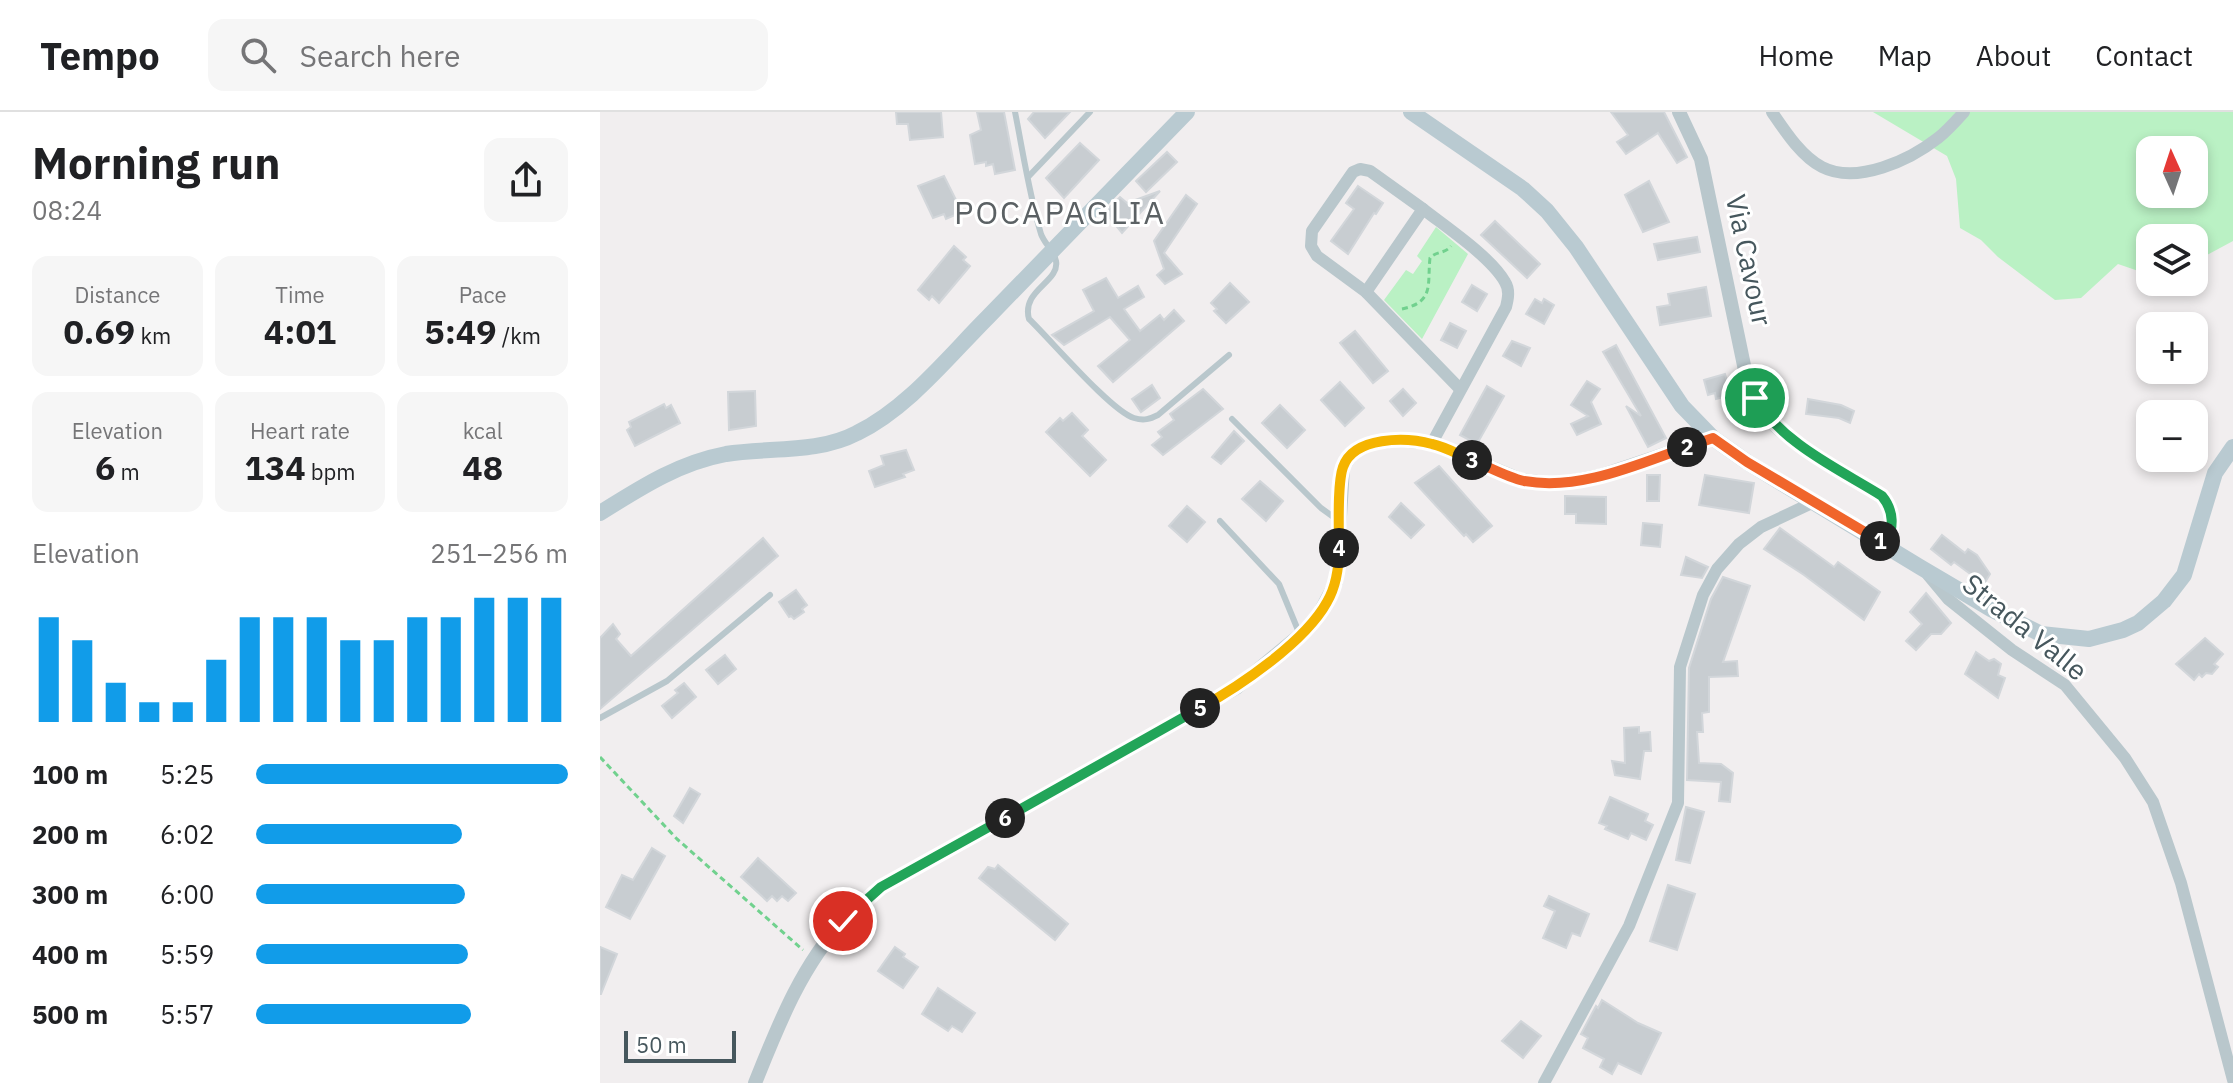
<!DOCTYPE html>
<html lang="en">
<head>
<meta charset="utf-8">
<style>
  body { margin:0; font-family:"IBM Plex Sans",sans-serif; background:#f6f6f6; color:#202124; height:100vh; display:flex; flex-direction:column; font-size:30px; white-space:nowrap }
  * { box-sizing:border-box; margin:0 }
  p { font-size:26px; color:#757577 }
  .icon { flex:none; width:44px; height:44px; fill:none; stroke:currentColor; stroke-width:2; stroke-linecap:round; stroke-linejoin:round }
  .map { position:relative; flex:1; overflow:hidden }
  .drawer { display:flex; flex-direction:column; background:#fff; width:600px }
  .drawer>* { flex:none }
  .needle { width:52px; rotate:357deg }
  .fabs { position:absolute; left:1536px; top:24px; display:grid; gap:16px }
  .fabs a { display:grid; place-items:center; width:72px; height:72px; border-radius:16px; background:#fff; box-shadow:0 4px 12px #0003; font-size:40px }
  .scale { position:absolute; left:24px; bottom:20px; width:112px; box-sizing:border-box; padding-left:8px; border:4px solid #46575d; border-top:0; font-size:22px; line-height:28px; white-space:nowrap; color:#46575d; -webkit-text-stroke:6px #fff; paint-order:stroke }
  .pin { position:absolute; display:grid; place-items:center; width:68px; height:68px; color:#fff; margin:-34px; border:4px solid #fff; border-radius:50%; box-shadow:0 2px 8px #0007 }
  .km { position:absolute; width:40px; height:40px; margin:-20px; border-radius:50%; background:#222; color:#fff; font-size:22px; line-height:40px; text-align:center }
  .round { display:grid; place-items:center; flex:none; width:84px; height:84px; border-radius:16px; background:#f6f6f6 }
  .headline { display:flex; align-items:center; justify-content:space-between; height:136px; padding:0 32px }
  h1 { font-size:44px; font-weight:700; line-height:60px }
  .stats { display:grid; grid-template-columns:repeat(3,1fr); gap:12px; height:136px; padding:8px 32px }
  .stats div { display:grid; align-content:center; border-radius:16px; background:#f6f6f6; text-align:center }
  .stats b { font-size:34px; font-weight:700 }
  .stats small { font-size:22px; font-weight:400 }
  .stats p { font-size:22px }
  .chart { height:224px; padding:16px 32px }
  .chart p { display:flex; justify-content:space-between }
  .chart svg { width:100%; height:144px; margin-top:8px; stroke:#119ce9; stroke-width:6 }
  ul { padding:0 32px; list-style:none; font-size:26px }
  li { display:grid; grid-template-columns:128px 96px 1fr; align-items:center; height:60px }
  li i { height:20px; border-radius:10px; background:#119ce9 }
  header { display:flex; align-items:center; gap:48px; box-sizing:border-box; height:112px; padding:0 40px; background:#fff; border-bottom:2px solid #e0e0e0 }
  header strong { font-size:38px }
  nav { display:flex; gap:44px; margin-inline-start:auto; font-size:28px }
  .search { width:560px; height:72px; background:#f6f6f6; display:flex; align-items:center; gap:20px; box-sizing:border-box; padding:0 28px; border-radius:16px; color:#757577; font-size:30px }
  main { display:flex; flex:1; min-height:0 }
  .map>svg:first-child { display:block }
  .green { fill:#baf1c4; fill-rule:evenodd }
  .building { fill:#c8cdd1; stroke:#d2d6da; stroke-width:2 }
  .lines { fill:none; stroke-linecap:round; stroke-linejoin:round }
  .path { stroke:#71d18e; stroke-width:3; stroke-dasharray:6 4; stroke-linecap:butt }
  .service { stroke:#b9c7cc; stroke-width:6 }
  .minor { stroke:#b9c7cc; stroke-width:12 }
  .tertiary { stroke:#b9c7cc; stroke-width:14 }
  .secondary { stroke:#b9cad1; stroke-width:16 }
  .split-1-casing { stroke:#fff; stroke-width:16 }
  .split-2-casing { stroke:#fff; stroke-width:16 }
  .split-3-casing { stroke:#fff; stroke-width:16 }
  .split-4-casing { stroke:#fff; stroke-width:16 }
  .split-5-casing { stroke:#fff; stroke-width:16 }
  .split-6-casing { stroke:#fff; stroke-width:16 }
  .split-7-casing { stroke:#fff; stroke-width:16 }
  .split-1 { stroke:#22a559; stroke-width:10 }
  .split-2 { stroke:#f0652b; stroke-width:10 }
  .split-3 { stroke:#f0652b; stroke-width:10 }
  .split-4 { stroke:#f5b400; stroke-width:10 }
  .split-5 { stroke:#f5b400; stroke-width:10 }
  .split-6 { stroke:#22a559; stroke-width:10 }
  .split-7 { stroke:#22a559; stroke-width:10 }
  .labels { text-anchor:middle; stroke-width:6; stroke-linejoin:round; paint-order:stroke }
  .street-label { font-size:28px; fill:#46575d; stroke:#fff }
  .quarter-label { font-size:32px; letter-spacing:2px; fill:#5b6164; stroke:#fff }
</style>
</head>
<body>
<header>
<strong>Tempo</strong>
<div class="search"><svg class="icon" aria-label="search" viewBox="0 0 24 24"><circle cx="10" cy="10" r="6"/><path d="M15 15l6 6"/></svg>Search here</div>
<nav><a>Home</a><a>Map</a><a>About</a><a>Contact</a></nav>
</header>
<main>
<section class="drawer">
<div class="headline"><div><h1>Morning run</h1><p>08:24</p></div><a class="round"><svg class="icon" aria-label="share" viewBox="0 0 24 24"><path d="M12 15V3M7 8l5-5 5 5M5 13v7h14v-7"/></svg></a></div>
<div class="stats">
<div><p>Distance</p><b>0.69<small> km</small></b></div>
<div><p>Time</p><b>4:01</b></div>
<div><p>Pace</p><b>5:49<small> /km</small></b></div>
</div>
<div class="stats">
<div><p>Elevation</p><b>6<small> m</small></b></div>
<div><p>Heart rate</p><b>134<small> bpm</small></b></div>
<div><p>kcal</p><b>48</b></div>
</div>
<div class="chart"><p><span>Elevation</span>251–256 m</p>
<svg viewBox="0 0 160 44" preserveAspectRatio="none"><path d="M5 44V12M15 44V19M25 44V32M35 44V38M45 44V38M55 44V25M65 44V12M75 44V12M85 44V12M95 44V19M105 44V19M115 44V12M125 44V12M135 44V6M145 44V6M155 44V6"/></svg>
</div>
<ul>
<li><b>100 m</b>5:25<i style="width:100%"></i></li>
<li><b>200 m</b>6:02<i style="width:66%"></i></li>
<li><b>300 m</b>6:00<i style="width:67%"></i></li>
<li><b>400 m</b>5:59<i style="width:68%"></i></li>
<li><b>500 m</b>5:57<i style="width:69%"></i></li>
</ul>
</section>
<div class="map">
<svg width="1633" height="971" viewBox="0 0 1633 971">
  <rect width="100%" height="100%" fill="#f1eeef"/>
  <!-- green -->
  <g class="green">
    <path d="M1273,0H1633V129L1594,150V126H1550V163L1518,152L1481,186L1455,188L1398,145L1381,128L1360,116L1356,67L1347,44ZM1550,38H1594V82H1550Z"/>
    <polygon points="836,115 868,142 822,227 784,188 806,158 813,162 822,149 817,144"/>
  </g>
  <!-- building -->
  <g class="building">
    <polygon points="296,0 341,0 343,25 310,28 308,12 297,12"/>
    <polygon points="377,0 404,0 415,58 395,62 393,52 386,54 386,50 375,52 370,23 381,18"/>
    <polygon points="434,0 470,0 445,26 428,7"/>
    <polygon points="1011,0 1064,0 1087,45 1077,51 1058,21 1026,42 1017,30 1028,23"/>
    <polygon points="480,31 499,48 464,86 446,66"/>
    <polygon points="567,40 577,50 546,80 536,69"/>
    <polygon points="344,64 362,100 346,107 344,102 333,106 318,74"/>
    <polygon points="1049,69 1069,110 1043,120 1025,83"/>
    <polygon points="758,74 783,91 776,102 774,101 748,142 731,129 754,97 746,91"/>
    <polygon points="560,79 522,121 505,100 520,85 527,91"/>
    <polygon points="586,83 597,92 564,141 582,162 565,172 557,163 564,157 554,129"/>
    <polygon points="895,109 940,152 927,166 881,123"/>
    <polygon points="1097,125 1100,140 1058,148 1054,132"/>
    <polygon points="354,134 366,145 363,148 370,154 339,191 332,184 329,188 318,178"/>
    <polygon points="506,166 518,186 538,174 544,185 524,197 540,219 560,203 564,208 574,198 584,209 513,270 498,254 530,228 510,205 464,233 452,223 494,199 483,178"/>
    <polygon points="630,171 649,190 626,211 614,199 617,197 611,191"/>
    <polygon points="872,173 887,182 877,199 862,190"/>
    <polygon points="1106,175 1111,204 1060,213 1057,195 1070,193 1068,182"/>
    <polygon points="935,187 942,191 944,187 954,193 944,212 926,202"/>
    <polygon points="850,211 866,219 857,236 841,228"/>
    <polygon points="755,219 788,259 773,271 740,231"/>
    <polygon points="912,229 930,236 921,254 903,244"/>
    <polygon points="1016,233 1066,326 1048,335 1026,294 1041,304 1003,240"/>
    <polygon points="1125,262 1131,283 1116,287 1115,281 1108,283 1104,268"/>
    <polygon points="987,269 1000,277 991,290 1001,312 977,323 971,312 988,304 971,293"/>
    <polygon points="740,270 764,296 745,314 721,288"/>
    <polygon points="552,273 560,286 541,300 532,287"/>
    <polygon points="887,274 904,284 877,332 860,323"/>
    <polygon points="603,277 623,297 563,343 552,333 562,325 558,320 574,308 570,302"/>
    <polygon points="803,277 816,291 803,304 790,289"/>
    <polygon points="155,279 156,314 129,318 128,280"/>
    <polygon points="1208,287 1241,293 1254,299 1250,311 1239,306 1206,302"/>
    <polygon points="64,292 66,296 71,293 80,311 35,334 27,318 31,315 29,310"/>
    <polygon points="680,293 705,318 687,336 662,311"/>
    <polygon points="472,301 488,318 482,324 506,348 490,364 446,320 460,306 463,309"/>
    <polygon points="634,319 644,329 621,352 612,345"/>
    <polygon points="306,338 314,358 303,362 305,365 275,375 269,359 284,353 281,344"/>
    <polygon points="839,354 892,414 873,430 866,422 864,424 815,371"/>
    <polygon points="1047,363 1060,363 1059,389 1047,389"/>
    <polygon points="1105,363 1154,371 1149,401 1099,393"/>
    <polygon points="660,369 683,389 666,409 642,387"/>
    <polygon points="965,384 1006,385 1006,412 976,411 976,402 965,402"/>
    <polygon points="801,391 824,413 811,426 789,405"/>
    <polygon points="587,394 605,410 587,430 569,414"/>
    <polygon points="1043,411 1062,413 1060,435 1041,433"/>
    <polygon points="1180,416 1234,455 1238,450 1280,480 1264,508 1204,463 1164,437"/>
    <polygon points="1342,423 1365,441 1368,437 1377,443 1390,462 1384,472 1354,450 1351,453 1331,437"/>
    <polygon points="163,426 178,444 0,597 0,526 13,512 20,522 16,527 31,544"/>
    <polygon points="1086,445 1108,455 1102,466 1081,463"/>
    <polygon points="1123,465 1150,474 1123,550 1137,549 1138,564 1109,565 1109,600 1102,601 1103,620 1097,620 1099,651 1121,652 1133,661 1130,690 1119,689 1121,670 1087,668 1089,556 1111,487"/>
    <polygon points="196,478 207,493 202,497 204,500 194,507 191,504 189,505 179,490"/>
    <polygon points="1326,481 1351,511 1341,522 1331,522 1316,538 1306,529 1322,512 1310,500"/>
    <polygon points="1605,526 1623,542 1614,552 1618,555 1612,562 1606,561 1602,565 1599,562 1594,568 1576,552"/>
    <polygon points="1376,540 1389,549 1394,547 1401,552 1398,563 1405,566 1398,586 1365,562"/>
    <polygon points="125,543 136,557 118,572 106,558"/>
    <polygon points="84,571 96,585 72,606 62,594 78,581 75,578"/>
    <polygon points="1039,615 1039,621 1050,620 1051,639 1044,639 1040,667 1015,663 1012,649 1025,651 1024,616"/>
    <polygon points="90,676 100,682 83,711 74,704"/>
    <polygon points="1010,685 1048,702 1045,709 1053,713 1046,728 1031,721 1028,727 1005,717 1007,714 999,711"/>
    <polygon points="1086,695 1104,700 1090,751 1076,748"/>
    <polygon points="52,736 65,744 30,807 6,795 22,763 33,768"/>
    <polygon points="158,746 196,781 188,789 182,784 177,789 172,784 167,789 141,765"/>
    <polygon points="398,753 468,812 455,828 379,766 388,755 395,757"/>
    <polygon points="1068,773 1095,782 1077,838 1050,829"/>
    <polygon points="949,784 989,802 980,824 972,821 966,836 943,826 955,799 944,794"/>
    <polygon points="0,835 17,842 1,882 0,882"/>
    <polygon points="295,835 305,842 303,845 318,855 303,876 278,859"/>
    <polygon points="338,876 375,901 362,920 352,914 348,919 322,902"/>
    <polygon points="1002,888 1038,911 1061,921 1041,962 1018,951 1012,962 1000,955 1004,947 983,936 988,926 981,922 996,894 998,896"/>
    <polygon points="921,909 941,924 923,946 902,929"/>
  </g>
  <g class="lines">
    <!-- path -->
    <g class="path">
      <path d="M802,197C835,190 827,172 830,146C836,139 845,142 851,134"/>
      <polyline points="0,645 77,727 203,838"/>
    </g>
    <!-- service -->
    <g class="service">
      <path d="M415,0C423,40 429,82 441,122C444,131 454,139 456,149C460,170 421,178 429,207C450,227 511,299 534,306C544,309 550,307 558,303L629,243"/>
      <polyline points="429,64 490,0"/>
      <polyline points="632,307 721,396 739,409"/>
      <polyline points="620,409 679,472 700,523"/>
      <polyline points="0,606 67,569 170,483"/>
    </g>
    <!-- minor -->
    <g class="minor">
      <path d="M1172,0C1185,19 1201,44 1222,55C1257,73 1310,48 1338,26C1347,19 1356,9 1364,0"/>
      <polyline points="823,97 770,59 760,57 753,60 712,119 711,134 717,144 766,180 860,277"/>
      <path d="M766,180L823,97C846,115 891,145 905,170C910,178 908,187 906,195L832,331"/>
      <polyline points="1328,463 1348,487 1412,538 1465,573 1525,646 1553,690 1581,771 1633,968"/>
      <polyline points="944,971 1029,814 1078,691 1080,555 1103,483 1117,457 1139,432 1161,415 1214,390"/>
    </g>
    <!-- tertiary -->
    <g class="tertiary">
      <path d="M1079,0L1101,47L1146,263C1152,277 1156,290 1165,302C1186,331 1250,364 1282,384C1295,400 1293,415 1287,433"/>
      <path d="M155,971C178,914 201,854 244,808C255,796 269,786 281,775L636,576L700,523L718,504L736,470L743,355L753,340L772,331L797,328L832,331L921,368L946,371L969,370L1003,363L1113,326"/>
    </g>
    <!-- secondary -->
    <g class="secondary">
      <polyline points="811,0 923,77 947,99 976,135 1082,294 1113,326 1147,350 1320,455 1391,497 1441,522 1489,527 1523,518 1538,511 1564,489 1584,463 1615,361 1633,335"/>
      <path d="M0,401C40,376 78,351 126,342C169,335 217,342 257,321C308,296 348,245 388,205C454,137 521,68 587,0"/>
    </g>
  </g>
  <g class="lines">
    <!-- split-1 casing -->
    <g class="split-1-casing">
      <path id="split-1" d="M1155,286C1183,332 1237,356 1282,384C1295,400 1293,415 1287,433L1280,429"/>
    </g>
    <!-- split-2 casing -->
    <g class="split-2-casing">
      <polyline id="split-2" points="1087,335 1113,326 1147,350 1280,429"/>
    </g>
    <!-- split-3 casing -->
    <g class="split-3-casing">
      <path id="split-3" d="M872,348C889,355 907,365 924,369C979,379 1036,353 1087,335"/>
    </g>
    <!-- split-4 casing -->
    <g class="split-4-casing">
      <path id="split-4" d="M739,436C739,416 737,372 743,355C754,324 806,325 832,332C846,335 859,343 872,348"/>
    </g>
    <!-- split-5 casing -->
    <g class="split-5-casing">
      <path id="split-5" d="M600,596C640,574 705,530 727,490C737,473 739,455 739,436"/>
    </g>
    <!-- split-6 casing -->
    <g class="split-6-casing">
      <polyline id="split-6" points="405,706 600,596"/>
    </g>
    <!-- split-7 casing -->
    <g class="split-7-casing">
      <polyline id="split-7" points="243,809 281,775 405,706"/>
    </g>
    <!-- split-1 -->
    <use href="#split-1" class="split-1"/>
    <!-- split-2 -->
    <use href="#split-2" class="split-2"/>
    <!-- split-3 -->
    <use href="#split-3" class="split-3"/>
    <!-- split-4 -->
    <use href="#split-4" class="split-4"/>
    <!-- split-5 -->
    <use href="#split-5" class="split-5"/>
    <!-- split-6 -->
    <use href="#split-6" class="split-6"/>
    <!-- split-7 -->
    <use href="#split-7" class="split-7"/>
  </g>
  <g class="labels">
    <!-- street labels -->
    <g class="street-label">
      <text transform="translate(1149 148) rotate(78)" y="10">Via Cavour</text>
      <text transform="translate(1425 515) rotate(39)" y="10">Strada Valle</text>
    </g>
    <!-- quarter labels -->
    <g class="quarter-label">
      <text x="460" y="112">POCAPAGLIA</text>
    </g>
  </g>
</svg>
<div class="fabs">
<a><svg class="needle" viewBox="-14 -14 28 28"><path d="M0-13l5 13h-10z" fill="#e53935"/><path d="M0 13l5-13h-10z" fill="#757577"/></svg></a>
<a><svg class="icon" aria-label="layers" viewBox="0 0 24 24"><path d="M12 4l9 5-9 5-9-5zM3 14l9 5 9-5"/></svg></a>
<a>+</a>
<a>−</a>
</div>
<div class="scale">50 m</div>
<div class="pin" style="left:1155px;top:286px;background:#1e9e55"><svg class="icon" aria-label="arrive" viewBox="0 0 24 24"><path d="M6 21V4h12l-3 4 3 4H6"/></svg></div>
<div class="pin" style="left:243px;top:809px;background:#d93025"><svg class="icon" aria-label="check" viewBox="0 0 24 24"><path d="M5 12l5 5 9-10"/></svg></div>
<b class="km" style="left:1280px;top:429px">1</b>
<b class="km" style="left:1087px;top:335px">2</b>
<b class="km" style="left:872px;top:348px">3</b>
<b class="km" style="left:739px;top:436px">4</b>
<b class="km" style="left:600px;top:596px">5</b>
<b class="km" style="left:405px;top:706px">6</b>
</div>
</main>
</body>
</html>
